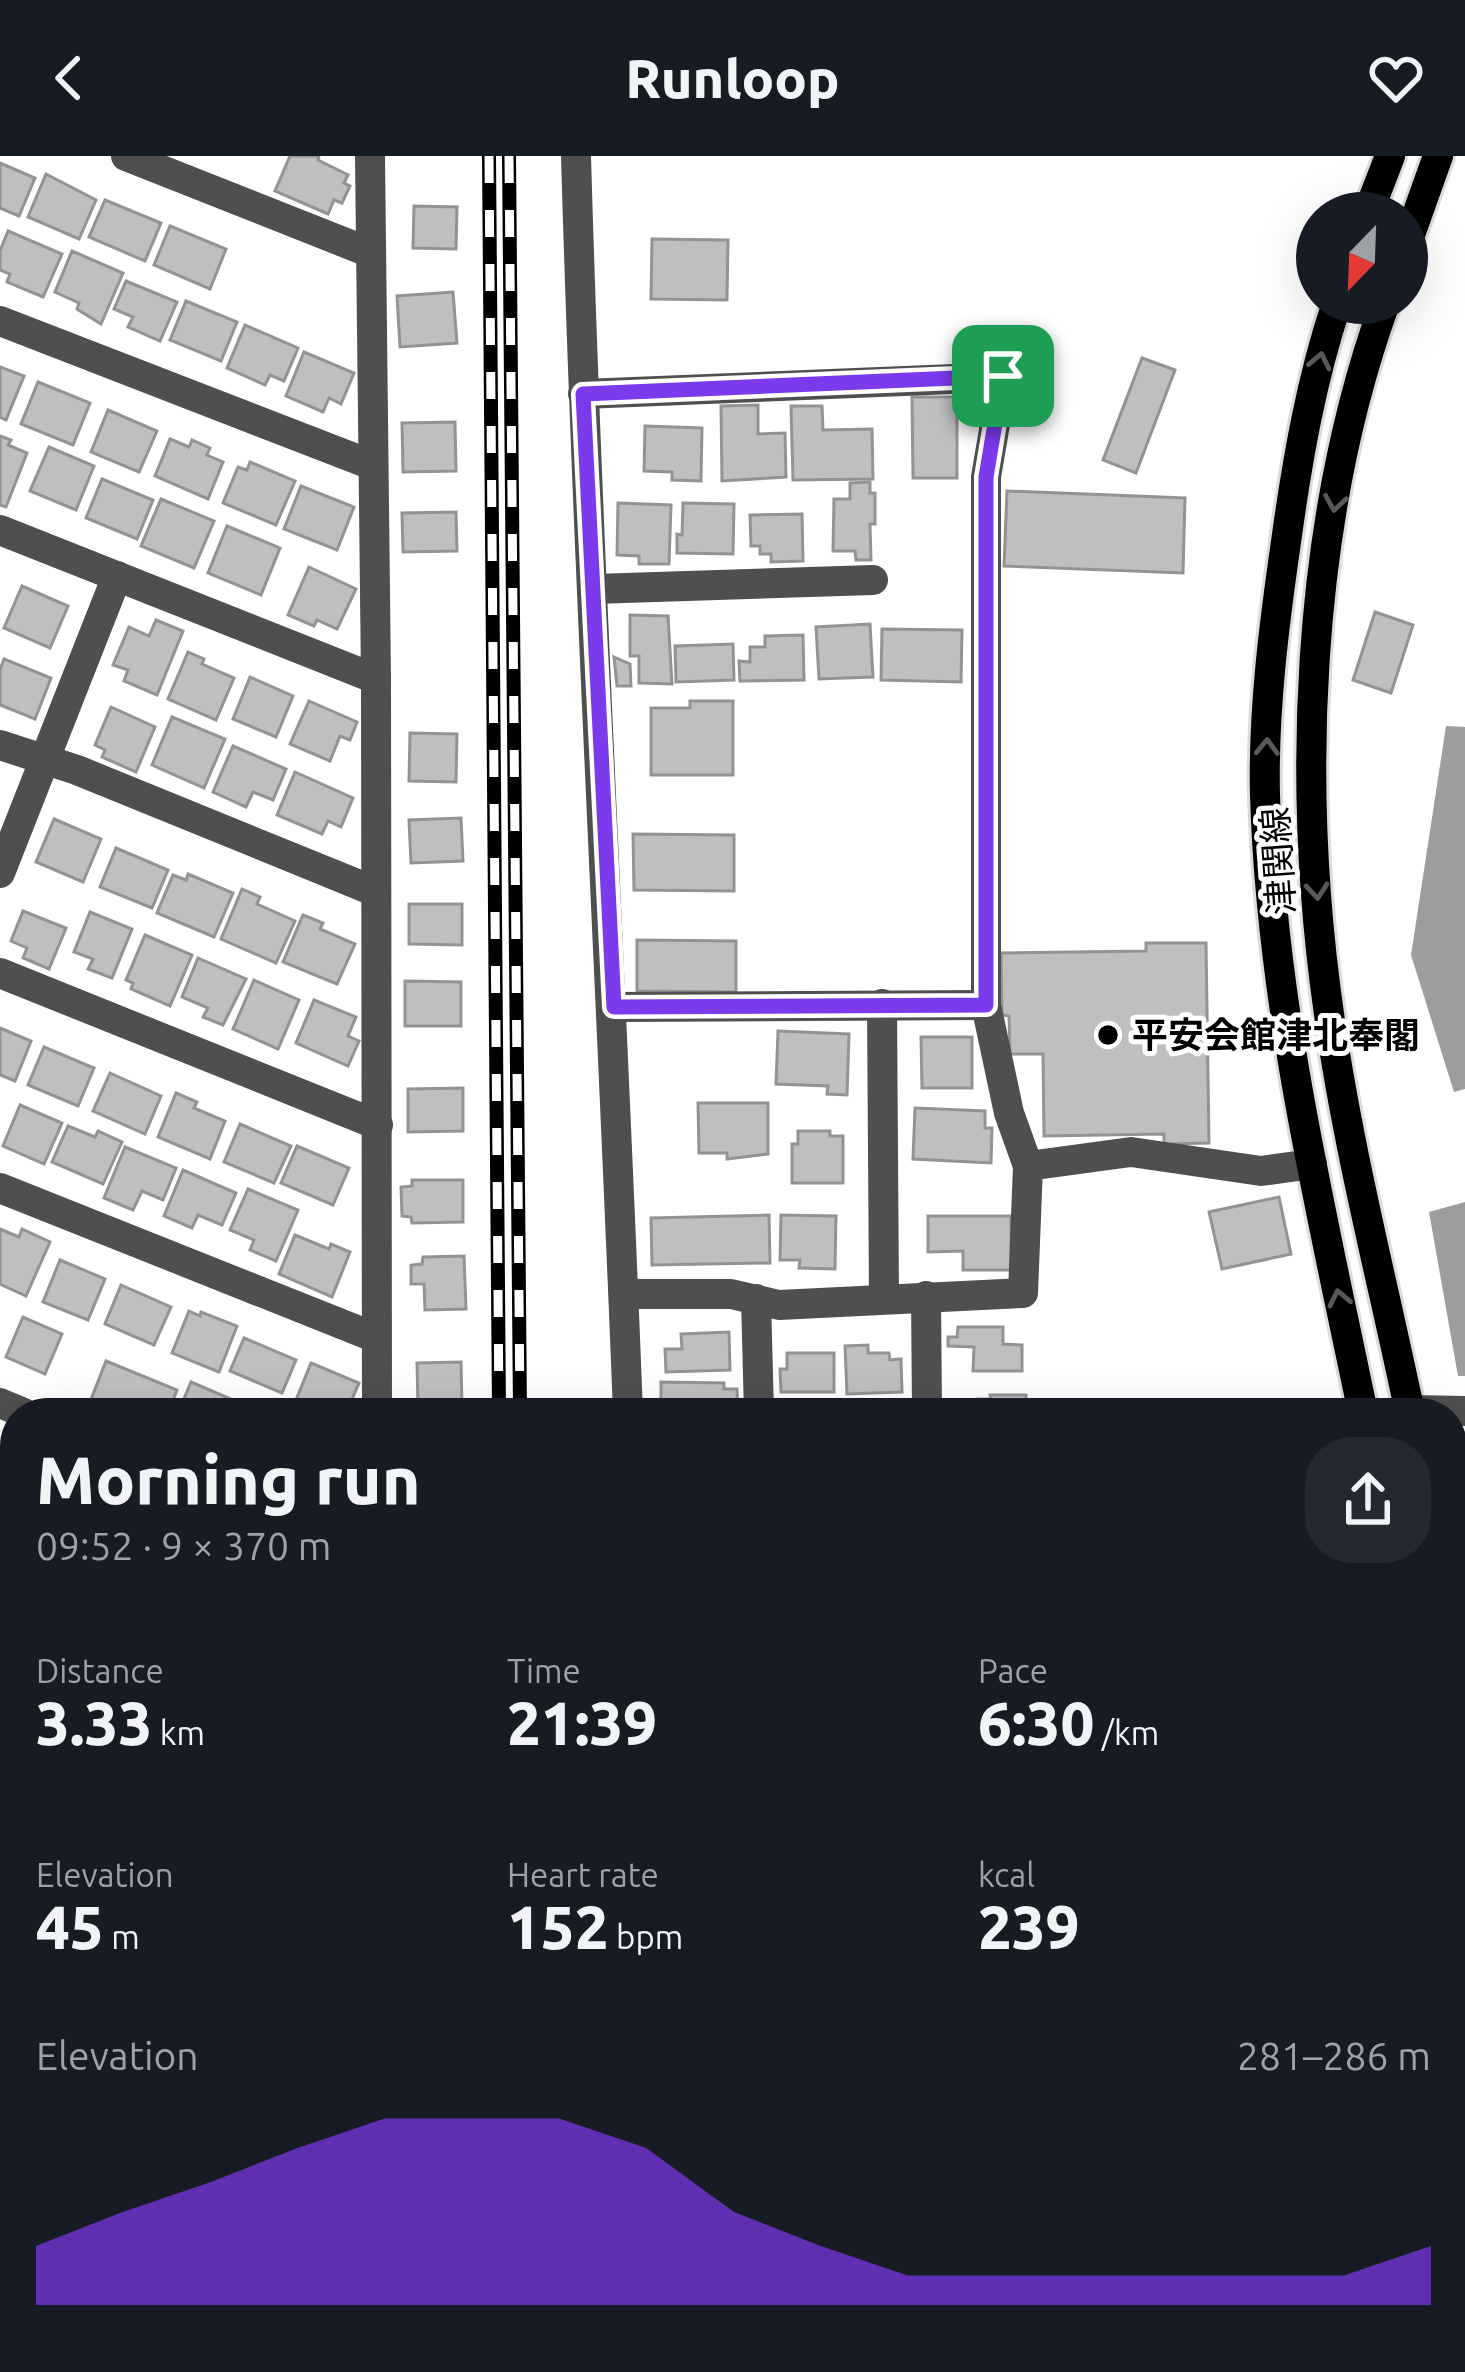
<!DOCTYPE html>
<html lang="en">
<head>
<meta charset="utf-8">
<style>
  body { margin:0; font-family:Ubuntu,"Noto Sans JP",sans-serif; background:#242831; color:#f1f3f6; height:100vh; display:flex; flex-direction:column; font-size:45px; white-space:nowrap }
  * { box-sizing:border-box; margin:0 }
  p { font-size:39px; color:#9ea1a6 }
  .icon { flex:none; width:66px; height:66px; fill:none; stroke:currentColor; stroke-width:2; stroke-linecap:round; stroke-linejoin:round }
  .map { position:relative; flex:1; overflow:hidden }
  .drawer { position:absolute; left:0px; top:1242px; width:1467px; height:975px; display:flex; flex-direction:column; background:#171b24; border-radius:48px 48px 0 0; box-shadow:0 12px 48px #0002 }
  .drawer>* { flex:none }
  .needle { width:78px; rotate:203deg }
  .buttons { position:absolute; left:1296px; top:36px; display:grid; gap:24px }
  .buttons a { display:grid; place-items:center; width:132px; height:132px; border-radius:50%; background:#171b24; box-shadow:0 12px 48px #0002; font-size:60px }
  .pin { position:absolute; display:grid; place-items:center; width:102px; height:102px; color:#fff; margin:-51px; border-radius:24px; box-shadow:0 6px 18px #0006 }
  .round { display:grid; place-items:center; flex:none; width:126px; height:126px; border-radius:48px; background:#242831 }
  .headline { display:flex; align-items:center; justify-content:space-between; height:204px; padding:0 36px }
  h1 { font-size:66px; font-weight:800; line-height:90px }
  .metrics { display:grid; grid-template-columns:repeat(3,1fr); gap:18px; height:204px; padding:12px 36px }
  .metrics div { display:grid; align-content:center }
  .metrics b { font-size:60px; font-weight:800 }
  .metrics small { font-size:33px; font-weight:400 }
  .metrics p { font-size:33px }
  .chart { height:336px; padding:24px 36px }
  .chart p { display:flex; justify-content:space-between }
  .chart svg { width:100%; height:216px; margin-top:12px; fill:#7c3aed; opacity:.7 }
  header { display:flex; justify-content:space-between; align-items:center; height:156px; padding:0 36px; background:#171b24; font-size:54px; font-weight:800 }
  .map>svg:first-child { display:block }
  .water { fill:#9d9d9d }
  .building { fill:#bfbfbf; stroke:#939393; stroke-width:3 }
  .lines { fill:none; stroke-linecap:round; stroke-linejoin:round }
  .major-casing { stroke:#dbdbdb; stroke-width:36 }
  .minor { stroke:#4f4f4f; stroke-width:30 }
  .major { stroke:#000; stroke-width:30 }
  .rail-casing { stroke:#000; stroke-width:14 }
  .rail { stroke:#fff; stroke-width:9; stroke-dasharray:27; stroke-linecap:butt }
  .oneway { stroke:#595959 }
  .route-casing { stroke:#fff; stroke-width:24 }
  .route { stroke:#7c3aed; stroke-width:15 }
  .poi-dot { fill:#000; stroke:#fff; stroke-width:4.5 }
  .labels { text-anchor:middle; stroke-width:10; stroke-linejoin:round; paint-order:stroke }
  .street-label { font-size:36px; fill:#000; stroke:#fff }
  .poi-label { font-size:36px; font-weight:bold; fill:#000; stroke:#fff; text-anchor:start }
</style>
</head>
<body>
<header><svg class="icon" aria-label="back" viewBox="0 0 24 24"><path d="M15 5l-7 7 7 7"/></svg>Runloop<svg class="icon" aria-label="heart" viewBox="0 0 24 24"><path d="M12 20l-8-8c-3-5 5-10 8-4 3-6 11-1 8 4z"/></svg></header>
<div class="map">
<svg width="1465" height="2216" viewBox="0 0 1465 2216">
  <rect width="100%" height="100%" fill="#fff"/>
  <!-- water -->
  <g class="water">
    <polygon points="1446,570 1465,571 1465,933 1454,936 1411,799"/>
    <polygon points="1465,1032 1465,1220 1458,1220 1429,1056 1465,1046"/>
  </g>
  <!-- building -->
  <g class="building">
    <polygon points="290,0 319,0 318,4 348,19 344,27 350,30 342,47 334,44 328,58 275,35"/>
    <polygon points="0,7 35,22 19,60 0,52"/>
    <polygon points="46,18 96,44 79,83 28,61"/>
    <polygon points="105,44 161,67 145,105 89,81"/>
    <polygon points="414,50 457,51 456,93 413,92"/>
    <polygon points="170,70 226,93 210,133 154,109"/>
    <polygon points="8,75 62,98 43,141 7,126 10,118 0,114 0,95"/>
    <polygon points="652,83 728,84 727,144 651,143"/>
    <polygon points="72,95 123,117 101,168 77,153 79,147 55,136"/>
    <polygon points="126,125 177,146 160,185 128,171 133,161 114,153"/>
    <polygon points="453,136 457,187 400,191 397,140"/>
    <polygon points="186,145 237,166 221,205 170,184"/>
    <polygon points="245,169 298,192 284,225 270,219 265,229 227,212"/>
    <polygon points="304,196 354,217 341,248 329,242 323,256 286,240"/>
    <polygon points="1142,202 1175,214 1136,317 1103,304"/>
    <polygon points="0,211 24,220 6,264 0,261"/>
    <polygon points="38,226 90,247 73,289 21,268"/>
    <polygon points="912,241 957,241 957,322 913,322"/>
    <polygon points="758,249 758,278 785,277 786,321 722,325 721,250"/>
    <polygon points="791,250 822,250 823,274 872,273 873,323 793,324"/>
    <polygon points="108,254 157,275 139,316 91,296"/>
    <polygon points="455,266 456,315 403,316 402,267"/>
    <polygon points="645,270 702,272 701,325 672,324 672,316 644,315"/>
    <polygon points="0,280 11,284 8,289 27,297 6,351 0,349"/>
    <polygon points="170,283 189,291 192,284 210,292 207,299 223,306 208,343 155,320"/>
    <polygon points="49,291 94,310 76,354 30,335"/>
    <polygon points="250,306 295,325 276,369 223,347 238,311 247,314"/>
    <polygon points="102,323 153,344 137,383 86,362"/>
    <polygon points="870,326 870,337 875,337 875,368 870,368 871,404 856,404 855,395 833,395 834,343 850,343 850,327"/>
    <polygon points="301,330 354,351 337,394 284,373"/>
    <polygon points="1007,335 1185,342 1183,417 1004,410"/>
    <polygon points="161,343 214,365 194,412 141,390"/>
    <polygon points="618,347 671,349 669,408 639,408 639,400 617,399"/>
    <polygon points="683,347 734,348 733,398 677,397 677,378 682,379"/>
    <polygon points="456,356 457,395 403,396 402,357"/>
    <polygon points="802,358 803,405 771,406 771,398 760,398 760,390 751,390 750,359"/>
    <polygon points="227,370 280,392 261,439 208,417"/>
    <polygon points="309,411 356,433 337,473 317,464 314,470 288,459"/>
    <polygon points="22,430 68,450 50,492 4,472"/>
    <polygon points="1375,456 1413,469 1391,537 1353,524"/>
    <polygon points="630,459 668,460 672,528 639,527 639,500 630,500"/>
    <polygon points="156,464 183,475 157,539 124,525 128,514 113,509 129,471 149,480"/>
    <polygon points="870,468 873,521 819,523 816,471"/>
    <polygon points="882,473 962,474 961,526 881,524"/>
    <polygon points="803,479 804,524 740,525 739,505 750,506 750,491 765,491 765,480"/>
    <polygon points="733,488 734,524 676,526 675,490"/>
    <polygon points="188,496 204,503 202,508 234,522 216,564 168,543"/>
    <polygon points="614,501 630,508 631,530 617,530"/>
    <polygon points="4,503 51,522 35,563 0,549 0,514"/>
    <polygon points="250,521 293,540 276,581 233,563"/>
    <polygon points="309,545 357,566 350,584 340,580 330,605 290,588"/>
    <polygon points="690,545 733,545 733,619 651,619 651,552 690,552"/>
    <polygon points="111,551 155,571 136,616 102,601 105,594 95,589"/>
    <polygon points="172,561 225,583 204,632 152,609"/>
    <polygon points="410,577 457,578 456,626 409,625"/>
    <polygon points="233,590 286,613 273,644 253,636 246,651 213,636"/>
    <polygon points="295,616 353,642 341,671 328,665 322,678 277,659"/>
    <polygon points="461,662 463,705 411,707 409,664"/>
    <polygon points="54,663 101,683 83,726 36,706"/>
    <polygon points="633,678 734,679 734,735 634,734"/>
    <polygon points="116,692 168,714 152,752 100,731"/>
    <polygon points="188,718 233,737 214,781 157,757 173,719 186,724"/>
    <polygon points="242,733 260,741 257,748 295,765 276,807 221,783"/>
    <polygon points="409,748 462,748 462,789 409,788"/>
    <polygon points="23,755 66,772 49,813 23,802 27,792 11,785"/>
    <polygon points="90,756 132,773 112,822 88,813 93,803 74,796"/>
    <polygon points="303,759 323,767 320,773 355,788 337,828 283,806"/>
    <polygon points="145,779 192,799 170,850 131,833 133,827 126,824"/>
    <polygon points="637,784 736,785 736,836 637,835"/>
    <polygon points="1146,787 1206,787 1209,987 1164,988 1164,978 1044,980 1043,898 1010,898 1009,860 1002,859 1001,797 1146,795"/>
    <polygon points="198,802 246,823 223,869 203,861 208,852 182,841"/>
    <polygon points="254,824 299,844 278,893 233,873"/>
    <polygon points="405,825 461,826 461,870 405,870"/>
    <polygon points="314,844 356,861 348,880 359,885 348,910 296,887"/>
    <polygon points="0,872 31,885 15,925 0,919"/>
    <polygon points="778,875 849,878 847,939 827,938 828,930 776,928"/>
    <polygon points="921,881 972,881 972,932 922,932"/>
    <polygon points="44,891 94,912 78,950 28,929"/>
    <polygon points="110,917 161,940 145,978 93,955"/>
    <polygon points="463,932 463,975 408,976 408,933"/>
    <polygon points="176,937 197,946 194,952 225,965 210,1003 158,981"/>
    <polygon points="698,947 768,947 768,998 727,1003 727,997 699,997"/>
    <polygon points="20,949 62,967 44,1008 3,990"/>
    <polygon points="915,952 985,955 985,972 992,972 991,1007 913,1003"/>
    <polygon points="240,968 291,990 274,1027 224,1006"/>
    <polygon points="68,970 95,981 98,975 122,986 103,1028 52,1006"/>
    <polygon points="798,975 830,975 830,980 843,980 843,1027 792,1027 792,988 798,988"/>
    <polygon points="297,990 349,1012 333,1049 281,1027"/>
    <polygon points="125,991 176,1012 163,1044 142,1035 133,1054 104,1042"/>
    <polygon points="183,1014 236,1037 222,1069 198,1059 192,1072 164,1060"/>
    <polygon points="412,1024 463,1024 463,1066 412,1067 411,1061 402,1060 401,1031 412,1030"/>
    <polygon points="248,1033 298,1054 276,1105 250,1094 254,1084 230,1074"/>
    <polygon points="1279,1041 1291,1098 1222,1113 1209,1056"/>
    <polygon points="769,1059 770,1107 652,1109 651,1062"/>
    <polygon points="781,1059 836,1060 835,1113 799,1112 800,1104 780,1104"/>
    <polygon points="928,1060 1011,1060 1011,1114 963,1114 963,1095 928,1096"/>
    <polygon points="0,1073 19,1081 22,1073 50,1086 26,1140 0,1128"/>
    <polygon points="295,1079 329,1093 331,1088 350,1096 332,1141 279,1118"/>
    <polygon points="464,1100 466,1153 425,1154 424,1128 411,1128 411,1109 422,1108 423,1101"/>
    <polygon points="60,1104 105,1123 88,1164 43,1146"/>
    <polygon points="121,1129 171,1151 154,1189 105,1168"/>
    <polygon points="189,1155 200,1160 201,1156 237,1170 219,1216 172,1197"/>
    <polygon points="23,1161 62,1178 45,1218 6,1201"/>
    <polygon points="958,1171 1003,1171 1003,1188 1022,1189 1022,1215 973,1215 974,1191 948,1190 948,1181 957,1181"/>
    <polygon points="729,1176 730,1214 666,1216 665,1193 682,1193 681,1178"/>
    <polygon points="244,1182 296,1204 282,1237 230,1215"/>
    <polygon points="868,1189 868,1197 889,1197 890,1204 901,1203 902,1236 847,1238 845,1190"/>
    <polygon points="787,1197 834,1197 834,1236 781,1236 780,1213 787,1213"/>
    <polygon points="106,1205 177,1234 168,1257 117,1257 90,1246"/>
    <polygon points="461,1206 462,1250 418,1251 417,1207"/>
    <polygon points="311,1207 359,1227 346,1257 328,1257 296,1244"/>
    <polygon points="191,1226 238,1246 234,1257 178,1257"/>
    <polygon points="661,1226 724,1227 724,1233 737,1233 738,1257 668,1257 668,1251 661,1252"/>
    <polygon points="990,1239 1026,1239 1026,1257 978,1257 978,1243 991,1243"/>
    <polygon points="0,1455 6,1462 10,1458 15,1463 12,1524 0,1511"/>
    <polygon points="14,1537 15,1538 15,1600 0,1585 0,1551"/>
    <polygon points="260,2202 327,2202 328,2203 315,2216 275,2216"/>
  </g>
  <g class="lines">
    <!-- major casing -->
    <g class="major-casing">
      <g id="major">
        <polyline points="1368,57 1390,0"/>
        <polyline points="1407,87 1438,0"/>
        <path d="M1337,147C1311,224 1297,306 1286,386C1274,469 1263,555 1265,639C1271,848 1321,1053 1363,1257"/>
        <path d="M1385,147C1305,368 1296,634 1330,865C1349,997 1383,1127 1410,1257"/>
        <polyline points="1452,1465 1465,1530"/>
        <polyline points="1452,1697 1465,1762"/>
      </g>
    </g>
    <!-- minor -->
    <g class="minor">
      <polyline points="126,0 371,97"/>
      <polyline points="370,0 376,523 377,1257"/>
      <path d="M576,0C588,419 612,838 628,1257"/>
      <polyline points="0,165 372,309"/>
      <polyline points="583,238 1003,221 986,321 986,849 1009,957 1028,1010"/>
      <polyline points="0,374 376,523"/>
      <polyline points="594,433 873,424"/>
      <polyline points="0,589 77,614 374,735"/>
      <polyline points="0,717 117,420"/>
      <polyline points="0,817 378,969"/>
      <polyline points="882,848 884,1143"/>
      <polyline points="613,851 986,849"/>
      <polyline points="0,1032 374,1181"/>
      <polyline points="624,1138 731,1138 779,1149 1023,1137 1028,1010 1131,996 1261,1015 1312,1008"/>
      <polyline points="926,1140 927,1257"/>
      <polyline points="756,1143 759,1257"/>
      <polyline points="0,1247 24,1257"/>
      <polyline points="1410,1254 1465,1255"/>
      <polyline points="0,1373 15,1379"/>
      <polyline points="1452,1888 1465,1887"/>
      <polyline points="480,2202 481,2216"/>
      <polyline points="1111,2202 1121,2216"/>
      <polyline points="1176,2202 1202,2216"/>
      <polyline points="22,2216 37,2202"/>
      <polyline points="419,2216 433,2202"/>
    </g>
    <!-- major -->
    <use href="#major" class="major"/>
    <!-- rail casing -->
    <g class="rail-casing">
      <g id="rail">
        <polyline points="489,0 499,1257"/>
        <polyline points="509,0 520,1257"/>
        <polyline points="503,2216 503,2202"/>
        <polyline points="522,2216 522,2202"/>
      </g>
    </g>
    <!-- rail -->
    <use href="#rail" class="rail"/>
  </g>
  <!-- one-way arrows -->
  <defs><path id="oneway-chevron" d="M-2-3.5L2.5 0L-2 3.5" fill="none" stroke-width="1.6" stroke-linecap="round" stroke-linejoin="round" transform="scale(3)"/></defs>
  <g class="oneway">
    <use href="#oneway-chevron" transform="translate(1320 205) rotate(-78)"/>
    <use href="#oneway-chevron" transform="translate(1335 347) rotate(99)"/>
    <use href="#oneway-chevron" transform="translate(1267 591) rotate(-88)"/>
    <use href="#oneway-chevron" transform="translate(1317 735) rotate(85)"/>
    <use href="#oneway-chevron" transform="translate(1339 1142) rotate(-102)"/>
  </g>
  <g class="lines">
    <!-- route casing -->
    <g class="route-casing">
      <polygon id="route" points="1003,220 986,321 986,849 614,851 583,238"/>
    </g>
    <!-- route -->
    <use href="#route" class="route"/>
  </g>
  <!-- markers -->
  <circle class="poi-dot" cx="1108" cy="879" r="12"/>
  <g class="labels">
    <!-- street labels -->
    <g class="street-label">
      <text transform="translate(1278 705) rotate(-94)" y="13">津関線</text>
    </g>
    <!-- poi labels -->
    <g class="poi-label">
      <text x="1132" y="892">平安会館津北奉閣</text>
    </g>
  </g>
</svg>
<div class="buttons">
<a><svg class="needle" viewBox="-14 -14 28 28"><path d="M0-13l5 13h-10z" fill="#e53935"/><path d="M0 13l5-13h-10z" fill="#9ea1a6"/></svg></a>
</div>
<div class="pin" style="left:1003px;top:220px;background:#1e9e55"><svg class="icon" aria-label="arrive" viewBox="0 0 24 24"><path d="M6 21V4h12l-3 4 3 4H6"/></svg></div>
<section class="drawer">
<div class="headline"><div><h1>Morning run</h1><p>09:52 · 9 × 370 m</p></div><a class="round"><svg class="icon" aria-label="share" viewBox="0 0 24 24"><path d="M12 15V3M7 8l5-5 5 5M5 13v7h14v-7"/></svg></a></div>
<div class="metrics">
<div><p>Distance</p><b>3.33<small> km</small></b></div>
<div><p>Time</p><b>21:39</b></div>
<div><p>Pace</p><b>6:30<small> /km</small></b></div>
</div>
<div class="metrics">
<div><p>Elevation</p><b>45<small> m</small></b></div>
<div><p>Heart rate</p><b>152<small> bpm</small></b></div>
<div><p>kcal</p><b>239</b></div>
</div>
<div class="chart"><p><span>Elevation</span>281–286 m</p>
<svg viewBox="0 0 160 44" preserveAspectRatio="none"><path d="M0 44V32L10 25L20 19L30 12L40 6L50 6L60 6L70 12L80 25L90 32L100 38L110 38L120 38L130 38L140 38L150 38L160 32V44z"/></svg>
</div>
</section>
</div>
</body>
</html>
